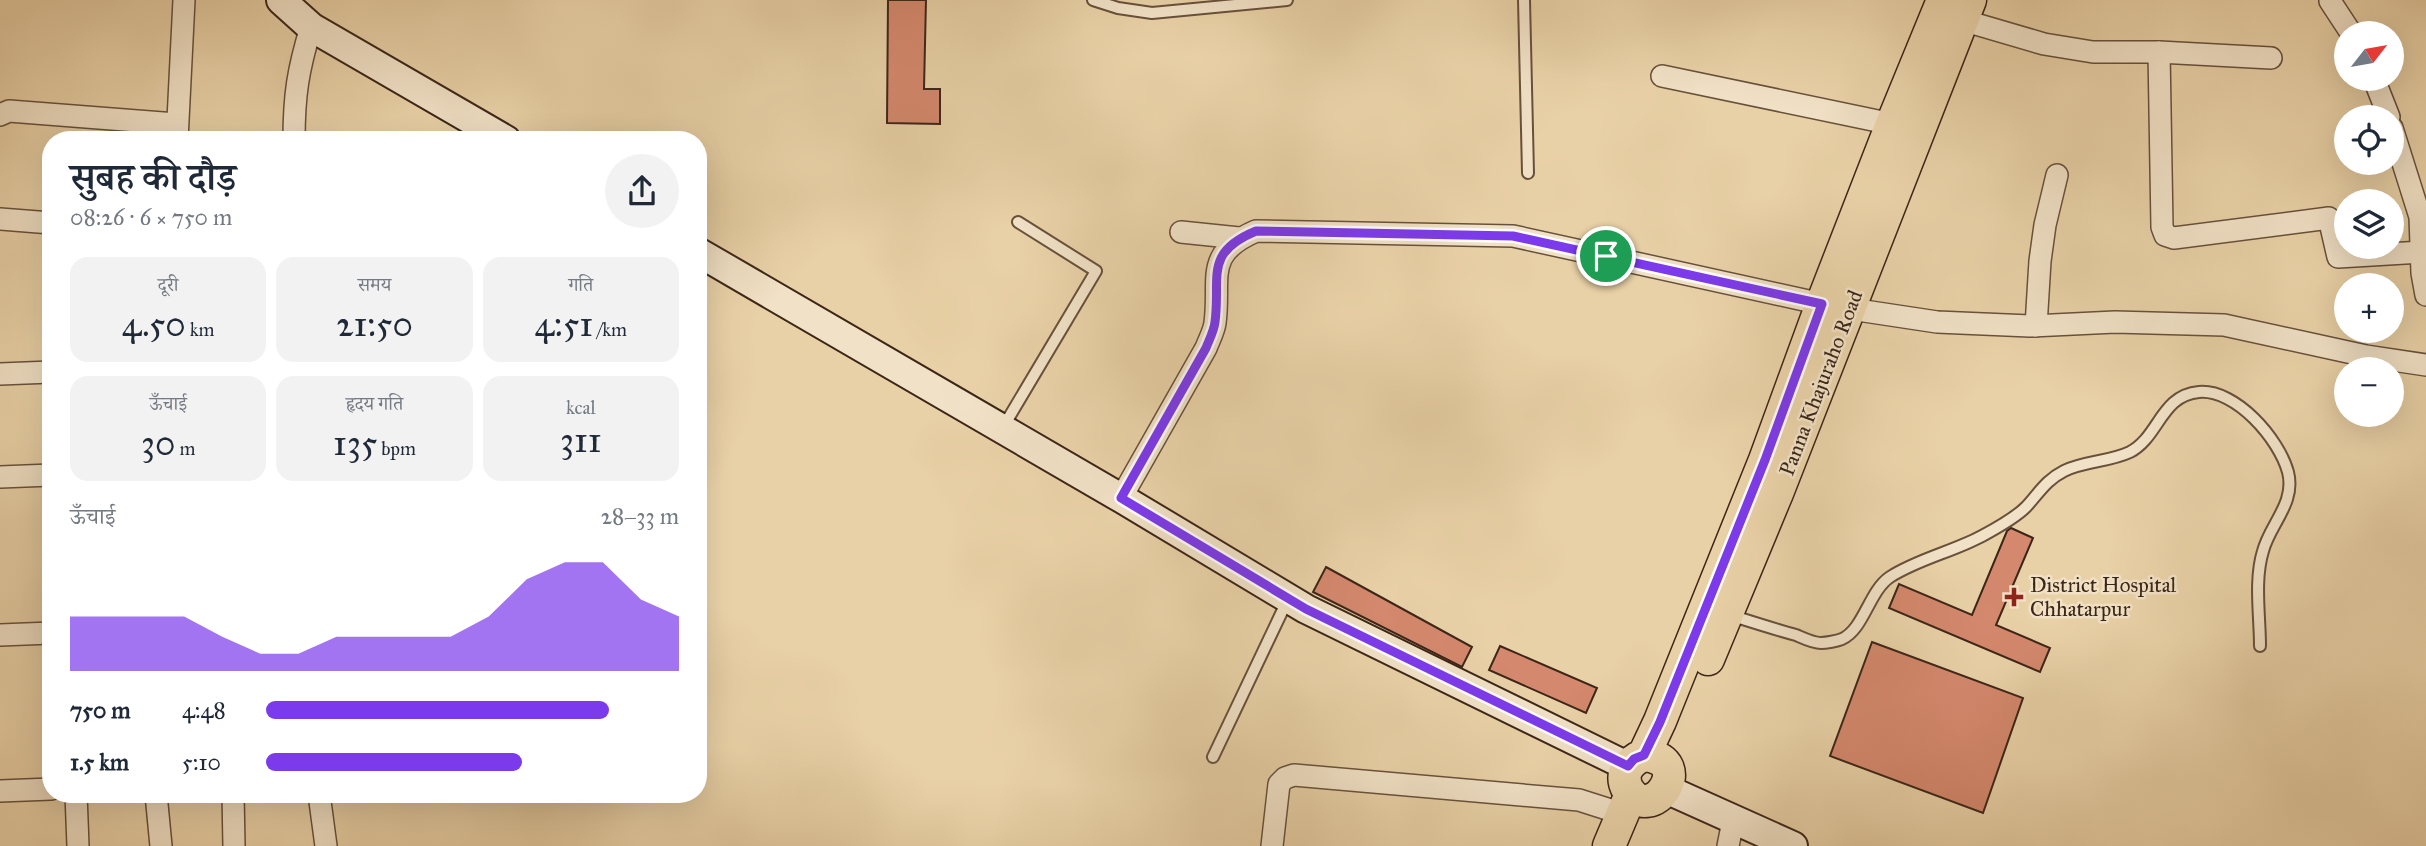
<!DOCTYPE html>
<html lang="hi">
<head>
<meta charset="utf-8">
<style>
  body { margin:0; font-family:"IM FELL Great Primer","Noto Serif Devanagari",serif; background:#f2f2f3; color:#1f2937; height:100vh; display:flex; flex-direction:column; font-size:26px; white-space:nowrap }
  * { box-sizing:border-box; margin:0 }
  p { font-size:23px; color:#747a83 }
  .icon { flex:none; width:38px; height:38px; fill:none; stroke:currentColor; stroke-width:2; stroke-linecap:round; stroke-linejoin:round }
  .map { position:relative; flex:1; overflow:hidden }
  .panel { position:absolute; left:42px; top:131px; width:665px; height:672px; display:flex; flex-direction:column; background:#fff; border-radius:28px; box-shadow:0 7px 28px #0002 }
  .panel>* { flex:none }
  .needle { width:46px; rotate:59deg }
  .controls { position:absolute; left:2334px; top:21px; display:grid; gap:14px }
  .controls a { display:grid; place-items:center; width:70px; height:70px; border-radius:50%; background:#fff; box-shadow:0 7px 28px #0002; font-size:35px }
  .pin { position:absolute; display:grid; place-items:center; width:60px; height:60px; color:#fff; margin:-30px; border:4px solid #fff; border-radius:50%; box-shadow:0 2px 7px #0007 }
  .round { display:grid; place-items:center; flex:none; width:74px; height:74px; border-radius:37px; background:#f2f2f3 }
  .overview { display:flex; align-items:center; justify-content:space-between; height:119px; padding:0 28px }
  h1 { font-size:38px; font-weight:600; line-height:52px }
  .stats { display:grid; grid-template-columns:repeat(3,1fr); gap:10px; height:119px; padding:7px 28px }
  .stats div { display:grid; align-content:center; border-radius:18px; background:#f2f2f3; text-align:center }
  .stats b { font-size:35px; font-weight:600 }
  .stats small { font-size:19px; font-weight:400 }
  .stats p { font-size:19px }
  .chart { height:196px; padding:14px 28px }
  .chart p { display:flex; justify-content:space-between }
  .chart svg { width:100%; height:126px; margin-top:7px; fill:#7c3aed; opacity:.7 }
  ul { padding:0 28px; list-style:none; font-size:23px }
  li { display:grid; grid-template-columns:112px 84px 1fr; align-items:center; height:52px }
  li i { height:18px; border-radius:9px; background:#7c3aed }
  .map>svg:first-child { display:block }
  .building { fill:#d4886d; stroke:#3c2618; stroke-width:2 }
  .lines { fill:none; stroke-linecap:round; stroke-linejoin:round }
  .service-casing { stroke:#67513c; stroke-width:14 }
  .minor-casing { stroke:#67513c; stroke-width:24 }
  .secondary-casing { stroke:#3c2618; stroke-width:32 }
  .primary-casing { stroke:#3c2618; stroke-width:35 }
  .service { stroke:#f1e1c6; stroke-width:10 }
  .minor { stroke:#f1e1c6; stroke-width:21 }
  .secondary { stroke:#f1e1c6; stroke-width:28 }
  .primary { stroke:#e9d1a7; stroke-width:32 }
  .route-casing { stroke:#fff; stroke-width:14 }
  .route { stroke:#7c3aed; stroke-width:9 }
  .poi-dot { fill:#8f2418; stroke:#f1e1c6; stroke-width:2.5 }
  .labels { text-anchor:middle; stroke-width:5; stroke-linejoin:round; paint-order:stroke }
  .street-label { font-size:21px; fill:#3c2618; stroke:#f1e1c6 }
  .poi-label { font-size:21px; fill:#3c2618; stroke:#f1e1c6; text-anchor:start }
</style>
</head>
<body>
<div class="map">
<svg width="2426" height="846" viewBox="0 0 2426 846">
  <rect width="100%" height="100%" fill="#e9d1a7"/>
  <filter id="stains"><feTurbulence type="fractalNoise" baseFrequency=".00286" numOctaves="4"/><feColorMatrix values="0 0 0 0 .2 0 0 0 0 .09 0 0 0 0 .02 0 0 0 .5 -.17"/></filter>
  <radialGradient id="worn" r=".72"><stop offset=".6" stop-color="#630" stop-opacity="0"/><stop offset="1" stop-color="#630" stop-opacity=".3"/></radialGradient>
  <!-- building -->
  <g class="building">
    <polygon points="888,0 926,0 924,89 940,89 940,124 887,123"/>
    <polygon points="2011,528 2033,538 1996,625 2050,648 2040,672 1889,608 1899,584 1972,615 2007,531"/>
    <polygon points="1326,567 1472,647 1462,667 1313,592"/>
    <polygon points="1872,642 2023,698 1983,813 1830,756"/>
    <polygon points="1500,646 1597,688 1586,713 1489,670"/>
  </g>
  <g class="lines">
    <!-- service casing -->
    <g class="service-casing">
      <g id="service">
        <polyline points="1093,0 1118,8 1152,13 1287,0"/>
        <polyline points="1524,0 1528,173"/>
        <polyline points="1002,429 1096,271 1018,222"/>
        <path d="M1730,615C1752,622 1774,629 1796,635C1803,638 1813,643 1821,643C1826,643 1837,641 1842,639C1864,629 1869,591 1890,577C1918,559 1952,552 1982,536C1995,529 2015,518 2026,507C2039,493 2046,480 2064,471C2084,461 2109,462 2130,452C2159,437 2161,395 2199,392C2236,389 2279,439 2288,472C2296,503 2270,524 2263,551C2254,580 2260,616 2260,646"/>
        <polyline points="1213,757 1288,599"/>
      </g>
    </g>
    <!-- minor casing -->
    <g class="minor-casing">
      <g id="minor">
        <polyline points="2330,1 2351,33"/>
        <polyline points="1962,20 2044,44 2093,52 2159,52"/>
        <polyline points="2271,58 2159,52 2162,227 2165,235 2174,238 2329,218 2338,257 2422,252"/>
        <polyline points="1662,76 1892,124"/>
        <polyline points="2374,79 2389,117"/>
        <polyline points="0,115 9,111 176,124"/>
        <polyline points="2392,128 2420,217 2422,273 2426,295"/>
        <polyline points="177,140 184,0"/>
        <path d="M294,140C294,95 298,70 311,27"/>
        <polyline points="0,219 51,223"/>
        <polyline points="1181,232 1239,238"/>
        <polyline points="1851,309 1937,322 2030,326 2115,322 2224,325 2366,356 2426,365"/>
        <polyline points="2036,326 2040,261 2045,225 2057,175"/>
        <polyline points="0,374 51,372"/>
        <polyline points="0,477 51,475"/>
        <path d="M1121,498L1206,348C1209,340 1214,331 1215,323C1221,278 1203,254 1256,231L1513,236L1822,304"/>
        <polyline points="0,635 51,633"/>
        <polyline points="0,791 51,789"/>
        <polyline points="76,794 78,846"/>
        <polyline points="156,794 161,846"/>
        <polyline points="233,794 234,846"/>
        <polyline points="319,794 326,846"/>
        <polyline points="1272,846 1279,784 1285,778 1294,775 1579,800 1623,814"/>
        <polyline points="1728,846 1733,821"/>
      </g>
    </g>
    <!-- secondary casing -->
    <g class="secondary-casing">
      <g id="secondary">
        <polyline points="281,0 311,27 506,140"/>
        <polyline points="698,252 1121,498 1306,609 1627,766"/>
        <polyline points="1666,789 1793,846"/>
      </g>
    </g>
    <!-- primary casing -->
    <g class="primary-casing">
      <g id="primary">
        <polyline points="1708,659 1777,493 1970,0"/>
        <path d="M1644,755C1698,760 1651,827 1628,790C1619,774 1629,761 1644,755L1660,721L1765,460L1822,304L1892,124L1943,0"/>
        <polyline points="1609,846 1631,794"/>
      </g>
    </g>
    <!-- service -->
    <use href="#service" class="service"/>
    <!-- minor -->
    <use href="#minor" class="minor"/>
    <!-- secondary -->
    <use href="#secondary" class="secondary"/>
    <!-- primary -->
    <use href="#primary" class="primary"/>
  </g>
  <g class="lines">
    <!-- route casing -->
    <g class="route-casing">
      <path id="route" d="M1256,231L1513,236L1822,304L1765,460L1660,722L1644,755L1634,759L1628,766L1306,609L1121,498L1206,348C1209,340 1214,331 1215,322C1221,277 1203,253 1256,231Z"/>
    </g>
    <!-- route -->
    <use href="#route" class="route"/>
  </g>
  <!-- markers -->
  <path class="poi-dot" d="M2010.5 586.5h7v7h7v7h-7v7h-7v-7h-7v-7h7z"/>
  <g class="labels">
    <!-- street labels -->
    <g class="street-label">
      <text transform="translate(1821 383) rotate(-69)" y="7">Panna Khajuraho Road</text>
    </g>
    <!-- poi labels -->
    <g class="poi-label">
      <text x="2030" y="592">District Hospital<tspan x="2030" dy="24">Chhatarpur</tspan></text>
    </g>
  </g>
  <rect width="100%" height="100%" filter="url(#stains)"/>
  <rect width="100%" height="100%" fill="url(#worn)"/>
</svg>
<div class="controls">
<a><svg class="needle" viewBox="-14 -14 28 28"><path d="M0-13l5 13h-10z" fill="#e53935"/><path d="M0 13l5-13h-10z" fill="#747a83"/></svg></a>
<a><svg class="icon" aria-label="locate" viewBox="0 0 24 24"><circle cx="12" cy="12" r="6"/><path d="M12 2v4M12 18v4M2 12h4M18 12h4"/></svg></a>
<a><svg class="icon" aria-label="layers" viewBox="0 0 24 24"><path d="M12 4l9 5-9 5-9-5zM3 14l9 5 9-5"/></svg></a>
<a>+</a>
<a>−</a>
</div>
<div class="pin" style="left:1606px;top:256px;background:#1e9e55"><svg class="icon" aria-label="arrive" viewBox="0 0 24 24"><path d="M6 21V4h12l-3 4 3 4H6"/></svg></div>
<section class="panel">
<div class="overview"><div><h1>सुबह की दौड़</h1><p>08:26 · 6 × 750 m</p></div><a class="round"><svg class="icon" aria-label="share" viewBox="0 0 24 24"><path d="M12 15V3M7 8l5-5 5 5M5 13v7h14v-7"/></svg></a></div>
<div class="stats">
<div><p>दूरी</p><b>4.50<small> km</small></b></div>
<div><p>समय</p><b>21:50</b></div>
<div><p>गति</p><b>4:51<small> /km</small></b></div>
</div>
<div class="stats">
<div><p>ऊँचाई</p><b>30<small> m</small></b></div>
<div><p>हृदय गति</p><b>135<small> bpm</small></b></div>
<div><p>kcal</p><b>311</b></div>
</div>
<div class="chart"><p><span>ऊँचाई</span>28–33 m</p>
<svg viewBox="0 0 160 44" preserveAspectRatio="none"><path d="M0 44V25L10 25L20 25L30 25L40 32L50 38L60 38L70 32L80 32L90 32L100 32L110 25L120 12L130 6L140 6L150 19L160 25V44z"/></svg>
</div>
<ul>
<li><b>750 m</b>4:48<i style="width:83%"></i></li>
<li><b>1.5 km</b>5:10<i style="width:62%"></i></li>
</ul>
</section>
</div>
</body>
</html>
